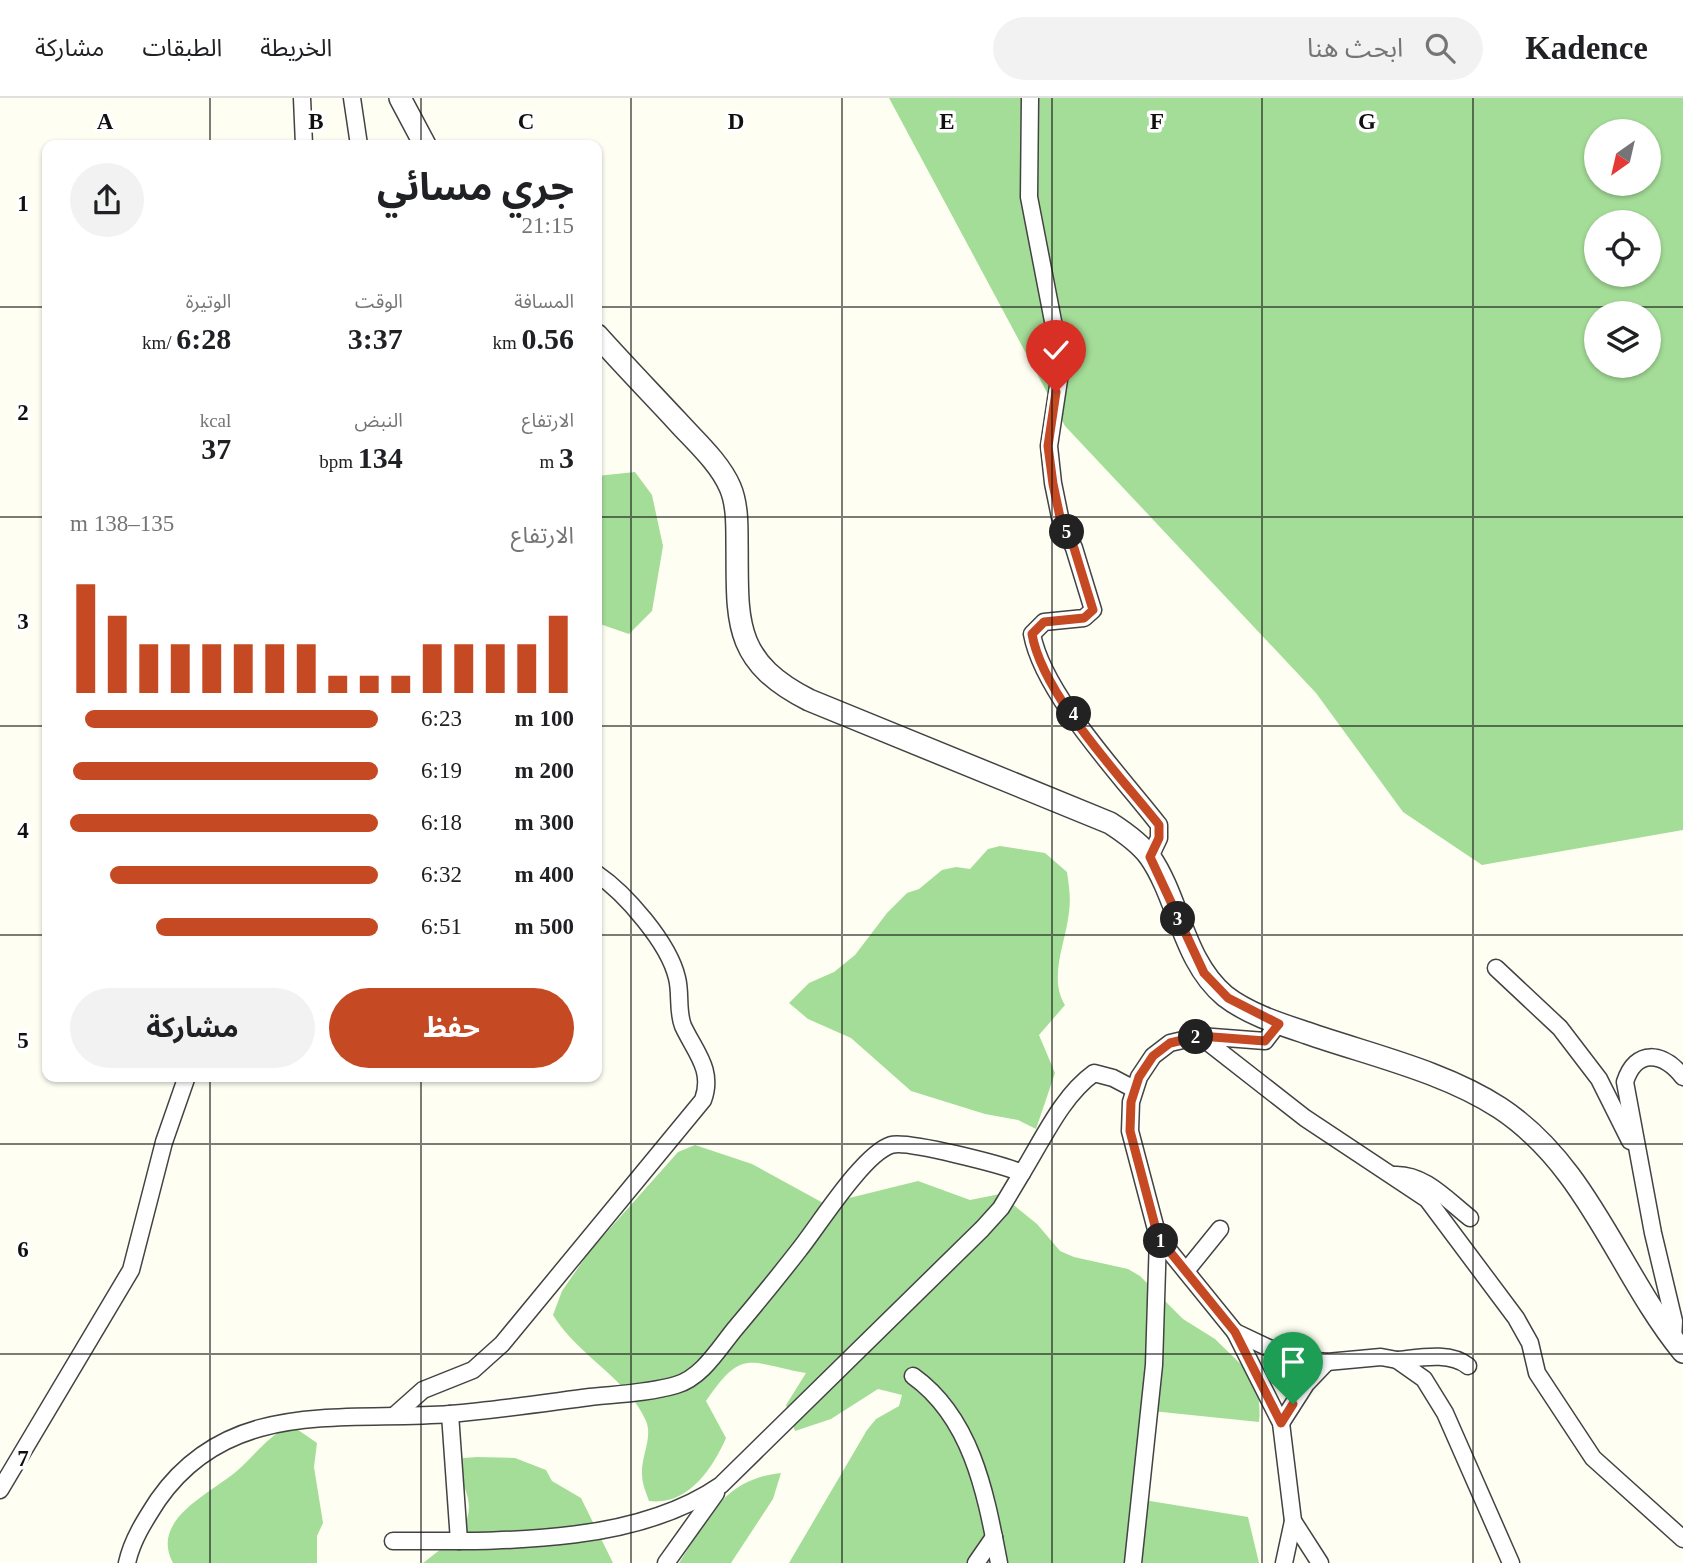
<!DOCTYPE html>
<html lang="ar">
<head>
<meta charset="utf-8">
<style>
  body { margin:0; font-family:"Times New Roman","Noto Sans Arabic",serif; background:#f2f2f2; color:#202124; direction:rtl; height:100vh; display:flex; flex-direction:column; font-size:26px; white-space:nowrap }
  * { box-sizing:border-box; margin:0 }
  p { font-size:23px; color:#757577 }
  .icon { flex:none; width:38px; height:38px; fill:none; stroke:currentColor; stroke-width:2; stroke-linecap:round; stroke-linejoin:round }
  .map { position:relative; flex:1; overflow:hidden; direction:ltr }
  .details { position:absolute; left:42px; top:42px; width:560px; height:942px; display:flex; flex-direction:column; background:#fff; border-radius:14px; box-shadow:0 2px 5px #0004; direction:rtl }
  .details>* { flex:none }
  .needle { width:46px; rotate:214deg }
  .controls { position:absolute; left:1584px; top:21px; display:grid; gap:14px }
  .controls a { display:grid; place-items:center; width:77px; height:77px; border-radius:50%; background:#fff; box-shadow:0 2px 5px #0004; font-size:35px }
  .pin { position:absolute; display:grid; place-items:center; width:60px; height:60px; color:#fff; margin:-72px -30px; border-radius:50% 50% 50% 0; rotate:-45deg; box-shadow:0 0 7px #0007 }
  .pin .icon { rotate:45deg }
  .km { position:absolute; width:35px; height:35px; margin:-18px; border-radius:50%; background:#222; color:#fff; font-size:19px; line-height:35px; text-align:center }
  .round { display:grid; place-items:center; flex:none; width:74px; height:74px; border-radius:37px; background:#f2f2f2 }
  .headline { display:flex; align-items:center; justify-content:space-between; height:119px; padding:0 28px }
  h1 { font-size:38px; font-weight:700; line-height:52px }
  .metrics { display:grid; grid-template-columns:repeat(3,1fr); gap:10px; height:119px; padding:7px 28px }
  .metrics div { display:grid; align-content:center }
  .metrics b { font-size:30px; font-weight:700 }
  .metrics small { font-size:19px; font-weight:400 }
  .metrics p { font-size:19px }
  .chart { height:196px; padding:14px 28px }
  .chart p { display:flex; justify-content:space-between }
  .chart svg { width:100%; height:126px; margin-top:7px; stroke:#c54922; stroke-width:6 }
  .cta { display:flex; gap:14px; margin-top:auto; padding:14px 28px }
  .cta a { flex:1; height:80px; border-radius:42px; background:#c54922; color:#fff; font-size:28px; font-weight:700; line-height:80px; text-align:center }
  .cta a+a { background:#f2f2f2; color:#202124 }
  ul { padding:0 28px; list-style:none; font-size:23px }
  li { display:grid; grid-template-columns:112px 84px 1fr; align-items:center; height:52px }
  li i { height:18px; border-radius:9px; background:#c54922 }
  header { display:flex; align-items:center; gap:42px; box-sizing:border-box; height:98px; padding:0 35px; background:#fff; border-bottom:2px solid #e0e0e0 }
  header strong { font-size:33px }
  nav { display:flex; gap:38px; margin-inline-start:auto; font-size:24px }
  .search { width:490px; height:63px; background:#f2f2f2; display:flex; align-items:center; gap:18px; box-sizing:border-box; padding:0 24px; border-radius:38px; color:#757577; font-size:26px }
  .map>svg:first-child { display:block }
  .forest { fill:#a4dd98; fill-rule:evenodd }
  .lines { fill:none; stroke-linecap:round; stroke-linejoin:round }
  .minor-casing { stroke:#434343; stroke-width:19 }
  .tertiary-casing { stroke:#434343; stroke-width:24 }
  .minor { stroke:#fff; stroke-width:16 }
  .tertiary { stroke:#fff; stroke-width:21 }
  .route-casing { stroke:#fff; stroke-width:14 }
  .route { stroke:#c54922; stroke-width:9 }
  .grid { fill:none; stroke:#101010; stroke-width:2; stroke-opacity:0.55 }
  .grid-label { font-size:23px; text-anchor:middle; font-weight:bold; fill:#101010; stroke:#fff; stroke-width:7; stroke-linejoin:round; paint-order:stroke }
</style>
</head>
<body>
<header>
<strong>Kadence</strong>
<div class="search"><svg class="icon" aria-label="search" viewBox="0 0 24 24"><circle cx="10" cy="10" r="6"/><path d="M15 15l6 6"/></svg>ابحث هنا</div>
<nav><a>الخريطة</a><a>الطبقات</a><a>مشاركة</a></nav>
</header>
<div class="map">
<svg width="1683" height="1465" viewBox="0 0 1683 1465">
  <rect width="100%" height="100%" fill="#fefff2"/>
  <!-- forest -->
  <g class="forest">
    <path d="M889,0H1683V732L1482,767L1403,714L1316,595L1065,328ZM1596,33H1648V86H1596ZM1596,124H1648V177H1596ZM1596,215H1648V268H1596Z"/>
    <polygon points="635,374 652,397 663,448 652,513 629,536 597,525 597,378"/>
    <path d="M1000,748L1045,755L1067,774C1069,788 1071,800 1069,814C1066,844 1048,880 1065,907L1039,937L1055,975L1036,1031L1018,1022L985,1016L911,993L851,940L808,921L789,905L809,885L834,874L855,857L887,815L907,795L919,791L942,772L956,769L970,771L988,751Z"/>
    <path d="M695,1047L752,1066L825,1106L918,1083L970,1102L1000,1096L1037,1126L1060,1153L1074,1159L1128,1171L1140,1178L1183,1221L1215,1241L1259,1284C1257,1298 1261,1310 1259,1324L1152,1313L1144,1402L1248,1419L1259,1465H789L867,1332L876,1321L899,1308L902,1297L878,1291L831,1321L795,1333L786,1307L806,1275C748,1265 743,1249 706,1303L726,1340C712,1372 687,1408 649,1403C646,1394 642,1386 642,1376C641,1358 653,1340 646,1323C628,1281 577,1257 553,1217L562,1193L589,1154L678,1054Z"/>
    <path d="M291,1327L317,1345L314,1369L323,1425L317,1438V1465H173C149,1421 212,1395 238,1372C256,1356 269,1337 291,1327Z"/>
    <path d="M477,1359L515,1360L546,1372L552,1383L581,1400L613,1465H423C448,1445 480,1428 465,1391C460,1378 457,1372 463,1360Z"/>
    <path d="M781,1375L773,1401L731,1465H679C708,1421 723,1381 781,1375Z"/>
  </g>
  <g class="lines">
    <!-- minor casing -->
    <g class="minor-casing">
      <g id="minor">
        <polyline points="302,0 304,47"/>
        <polyline points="352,0 359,47"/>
        <path d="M1030,0L1029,99L1058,249L1060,275L1049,348L1053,385L1060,419L1074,450L1093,512L1084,520L1044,524L1032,536C1043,596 1121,678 1159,727V740L1150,759"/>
        <polyline points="1496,870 1560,930 1599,981 1630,1043"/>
        <polyline points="1278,926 1265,943 1200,938 1170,945 1153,958 1139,979 1131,1004 1130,1033 1158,1139 1235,1234 1281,1325 1293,1423 1284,1465"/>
        <polyline points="1200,938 1305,1020 1427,1101 1516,1220 1530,1245 1537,1275 1593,1360 1683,1441"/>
        <path d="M1394,1077C1424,1075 1448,1103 1470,1120"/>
        <polyline points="1186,1173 1220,1131"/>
        <polyline points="1235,1234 1290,1260 1327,1264 1381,1259 1397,1262 1424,1281 1445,1315 1511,1465"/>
        <path d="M1673,1242L1674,1223L1653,1135L1625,984C1636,950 1663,954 1683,979"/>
        <path d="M1397,1262C1418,1260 1450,1253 1468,1268"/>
        <path d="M913,1278C973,1321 986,1398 999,1465"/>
        <path d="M396,1316L423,1292L473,1272L502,1246L703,1002C714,972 695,954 683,928C677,913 681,895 677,880C669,845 625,795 597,776"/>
        <polyline points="450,1316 459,1443"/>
        <polyline points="1281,1325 1306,1286 1327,1264"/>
        <polyline points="0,1392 131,1172 164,1044 187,978"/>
        <polyline points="1293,1423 1320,1465"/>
        <path d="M393,1443C497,1443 633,1448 721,1387L982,1131L1001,1110L1022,1075"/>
        <path d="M127,1465C132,1442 145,1422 158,1402C229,1300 342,1324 450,1316C497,1312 544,1305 590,1299C618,1296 649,1295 676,1287C701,1280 718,1252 734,1232C756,1206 778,1179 799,1152C819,1127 863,1056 891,1047C907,1042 1003,1067 1022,1075C1043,1041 1062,998 1094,975L1113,980L1134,991"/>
        <polyline points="666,1465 716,1395"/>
        <polyline points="976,1465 994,1439"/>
        <polyline points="1133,1465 1154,1267 1158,1139"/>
      </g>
    </g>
    <!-- tertiary casing -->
    <g class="tertiary-casing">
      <g id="tertiary">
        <polyline points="400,0 425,47"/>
        <path d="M597,237C623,266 650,294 677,323C695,343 719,364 730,389C737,405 737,425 737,442C738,520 730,562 809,602L1110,725C1124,734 1140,745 1150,759C1179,801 1183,863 1225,898C1248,916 1280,926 1307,935C1370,957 1443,973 1500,1010C1589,1069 1618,1174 1683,1254"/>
      </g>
    </g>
    <!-- minor -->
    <use href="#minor" class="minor"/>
    <!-- tertiary -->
    <use href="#tertiary" class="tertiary"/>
  </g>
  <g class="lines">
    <!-- route casing -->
    <g class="route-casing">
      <path id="route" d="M1056,294L1048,348L1053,386L1060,419L1074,450L1093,512L1084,520L1044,524L1032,536C1042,596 1121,679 1159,727V740L1150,759L1204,875L1228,900L1279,926L1265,943L1200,938L1170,945L1153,958L1139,979L1131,1004L1130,1033L1158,1139L1235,1234L1281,1325L1293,1306"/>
    </g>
    <!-- route -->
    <use href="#route" class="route"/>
  </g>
  <!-- grid -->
  <path class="grid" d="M210,0V47M421,0V47M631,0V1465M842,0V1465M1052,0V1465M1262,0V1465M1473,0V1465M0,209H47M597,209H1683M0,419H47M597,419H1683M0,628H47M597,628H1683M0,837H47M597,837H1683M210,978V1465M421,978V1465M0,1046H1683M0,1256H1683"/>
  <g class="grid-label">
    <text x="105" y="31">A</text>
    <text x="316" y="31">B</text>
    <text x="526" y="31">C</text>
    <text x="736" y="31">D</text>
    <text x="947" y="31">E</text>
    <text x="1157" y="31">F</text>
    <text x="1367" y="31">G</text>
    <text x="23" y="113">1</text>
    <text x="23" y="322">2</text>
    <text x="23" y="531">3</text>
    <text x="23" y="740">4</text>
    <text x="23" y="950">5</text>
    <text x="23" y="1159">6</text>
    <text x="23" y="1368">7</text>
  </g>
</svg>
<div class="controls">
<a><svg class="needle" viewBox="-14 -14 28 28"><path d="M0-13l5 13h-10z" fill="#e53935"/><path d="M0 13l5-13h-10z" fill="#757577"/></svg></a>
<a><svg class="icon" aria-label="locate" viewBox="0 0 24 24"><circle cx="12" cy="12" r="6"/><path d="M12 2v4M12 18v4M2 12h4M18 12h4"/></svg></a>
<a><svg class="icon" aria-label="layers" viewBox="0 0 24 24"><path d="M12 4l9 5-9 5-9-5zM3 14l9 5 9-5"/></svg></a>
</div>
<div class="pin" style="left:1293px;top:1306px;background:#1e9e55"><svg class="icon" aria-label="arrive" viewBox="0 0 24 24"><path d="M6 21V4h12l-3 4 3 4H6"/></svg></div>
<div class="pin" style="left:1056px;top:294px;background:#d93025"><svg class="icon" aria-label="check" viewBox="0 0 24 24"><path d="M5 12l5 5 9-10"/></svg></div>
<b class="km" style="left:1161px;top:1143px">1</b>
<b class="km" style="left:1196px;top:939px">2</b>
<b class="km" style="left:1178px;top:821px">3</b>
<b class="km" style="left:1074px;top:616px">4</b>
<b class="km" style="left:1067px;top:434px">5</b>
<section class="details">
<div class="headline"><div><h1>جري مسائي</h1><p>21:15</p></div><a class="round"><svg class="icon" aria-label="share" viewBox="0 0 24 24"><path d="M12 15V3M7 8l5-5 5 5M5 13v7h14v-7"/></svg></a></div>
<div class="metrics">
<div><p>المسافة</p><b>0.56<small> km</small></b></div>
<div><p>الوقت</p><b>3:37</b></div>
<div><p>الوتيرة</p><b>6:28<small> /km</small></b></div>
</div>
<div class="metrics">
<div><p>الارتفاع</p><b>3<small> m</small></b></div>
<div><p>النبض</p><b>134<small> bpm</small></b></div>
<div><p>kcal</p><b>37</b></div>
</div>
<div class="chart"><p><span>الارتفاع</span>135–138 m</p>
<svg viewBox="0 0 160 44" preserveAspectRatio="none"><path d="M5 44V6M15 44V17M25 44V27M35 44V27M45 44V27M55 44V27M65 44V27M75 44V27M85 44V38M95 44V38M105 44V38M115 44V27M125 44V27M135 44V27M145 44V27M155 44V17"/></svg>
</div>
<ul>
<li><b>100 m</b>6:23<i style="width:95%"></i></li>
<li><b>200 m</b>6:19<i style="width:99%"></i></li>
<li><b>300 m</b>6:18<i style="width:100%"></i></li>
<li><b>400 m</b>6:32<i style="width:87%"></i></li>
<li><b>500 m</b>6:51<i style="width:72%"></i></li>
</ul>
<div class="cta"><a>حفظ</a><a>مشاركة</a></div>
</section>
</div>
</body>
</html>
